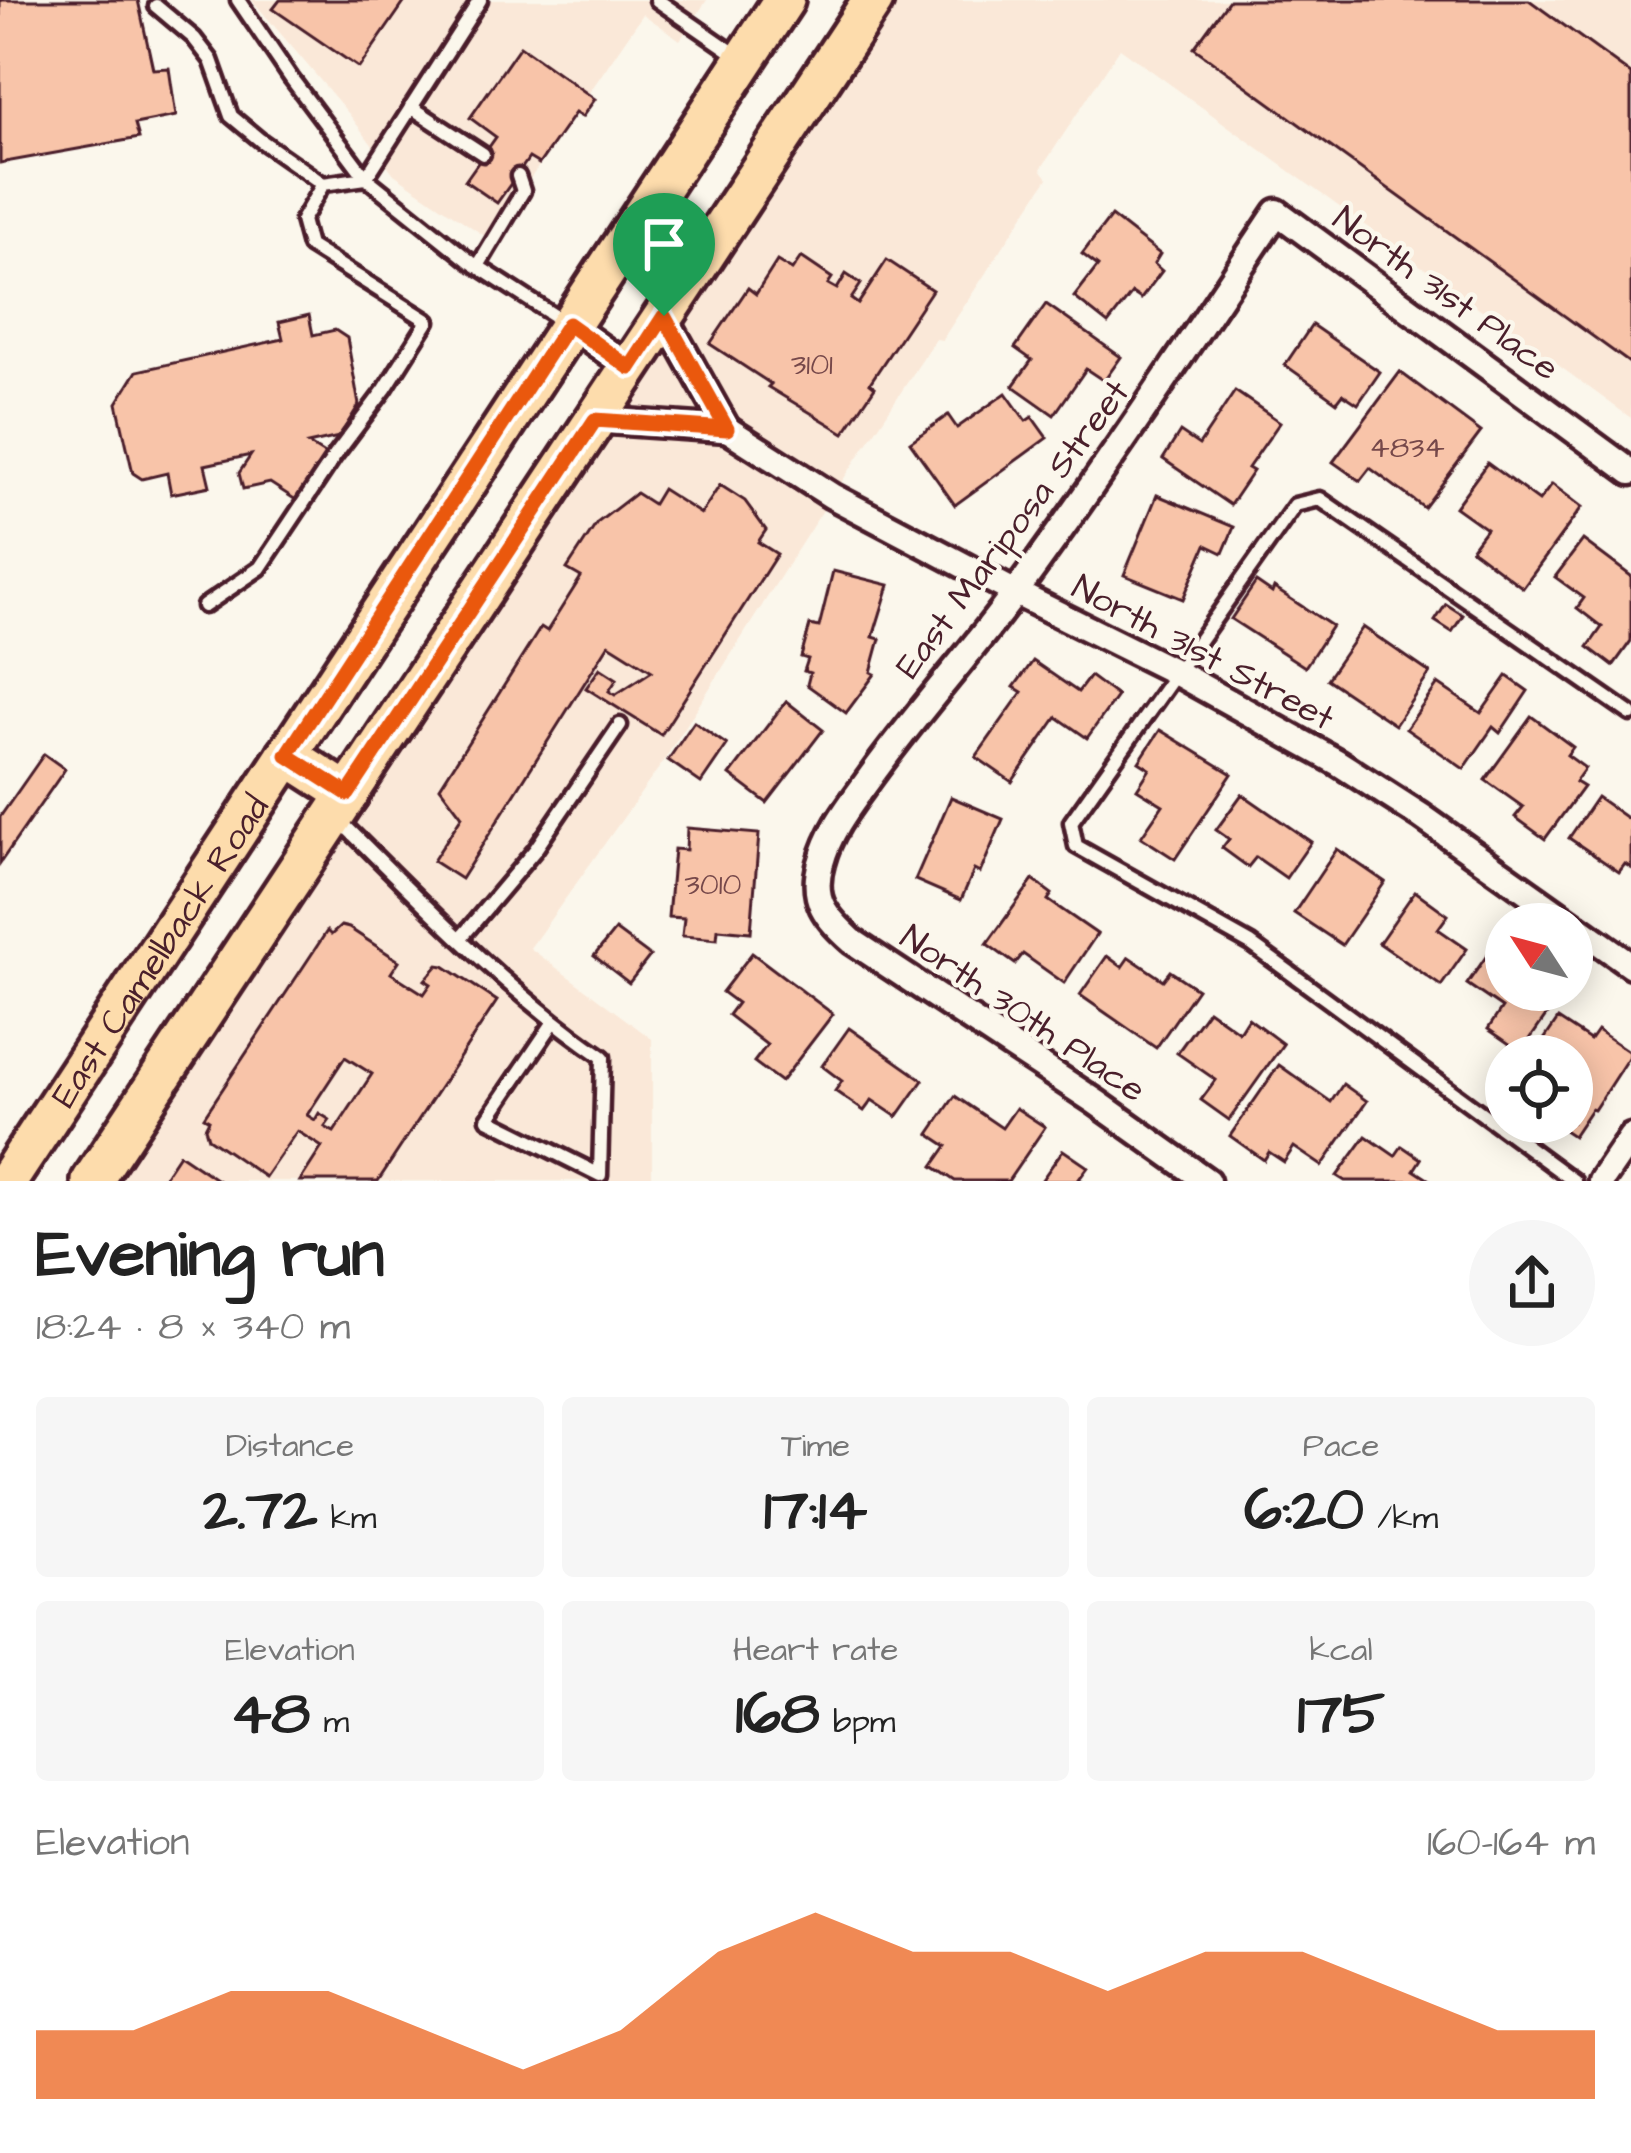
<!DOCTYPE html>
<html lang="en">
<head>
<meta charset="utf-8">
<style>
  body { margin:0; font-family:"Architects Daughter",sans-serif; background:#f6f6f6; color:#222; height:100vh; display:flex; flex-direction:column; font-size:45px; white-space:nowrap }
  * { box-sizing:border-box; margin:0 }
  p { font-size:39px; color:#767676 }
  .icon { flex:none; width:66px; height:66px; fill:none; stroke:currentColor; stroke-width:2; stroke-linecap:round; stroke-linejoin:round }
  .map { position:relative; height:1181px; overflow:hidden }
  .drawer { display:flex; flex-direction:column; background:#fff; flex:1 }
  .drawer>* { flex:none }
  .needle { width:78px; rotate:306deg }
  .buttons { position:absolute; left:1485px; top:903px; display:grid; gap:24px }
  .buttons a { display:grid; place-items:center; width:108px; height:108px; border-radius:50%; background:#fff; box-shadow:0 6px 30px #0003; font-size:60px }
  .pin { position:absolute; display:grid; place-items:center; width:102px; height:102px; color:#fff; margin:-123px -51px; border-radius:50% 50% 50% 0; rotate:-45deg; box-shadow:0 0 12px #0007 }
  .pin .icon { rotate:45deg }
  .round { display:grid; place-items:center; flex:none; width:126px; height:126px; border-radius:63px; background:#f6f6f6 }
  .headline { display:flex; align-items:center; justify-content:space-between; height:204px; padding:0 36px }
  h1 { font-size:66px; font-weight:800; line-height:90px }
  .figures { display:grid; grid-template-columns:repeat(3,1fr); gap:18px; height:204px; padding:12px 36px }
  .figures div { display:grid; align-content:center; border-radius:12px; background:#f6f6f6; text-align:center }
  .figures b { font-size:60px; font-weight:800 }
  .figures small { font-size:33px; font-weight:400 }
  .figures p { font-size:33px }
  .chart { height:336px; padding:24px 36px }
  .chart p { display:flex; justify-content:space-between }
  .chart svg { width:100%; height:216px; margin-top:12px; fill:#ea580c; opacity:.7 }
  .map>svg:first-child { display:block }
  .built { fill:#fae8d8 }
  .building { fill:#f8c4a9; stroke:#4a1f2b; stroke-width:3; fill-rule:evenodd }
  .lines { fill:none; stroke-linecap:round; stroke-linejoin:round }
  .service-casing { stroke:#4a1f2b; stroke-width:21 }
  .minor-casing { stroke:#4a1f2b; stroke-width:33 }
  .primary-casing { stroke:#4a1f2b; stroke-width:48 }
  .service { stroke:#fbf7ec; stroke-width:12 }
  .minor { stroke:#fbf7ec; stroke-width:24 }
  .primary { stroke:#fddcac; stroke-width:39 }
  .route-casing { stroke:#fff; stroke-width:24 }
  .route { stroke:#ea580c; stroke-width:15 }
  .labels { text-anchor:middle; stroke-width:9; stroke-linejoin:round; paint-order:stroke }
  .number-label { font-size:30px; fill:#76484a }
  .street-label { font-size:36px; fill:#4a1f2b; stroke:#fbf7ec }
</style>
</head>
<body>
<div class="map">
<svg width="1631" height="1181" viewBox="0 0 1631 1181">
  <rect width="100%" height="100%" fill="#fbf7ec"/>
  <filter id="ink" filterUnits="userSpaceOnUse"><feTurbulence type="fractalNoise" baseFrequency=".00833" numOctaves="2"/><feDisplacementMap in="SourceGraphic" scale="24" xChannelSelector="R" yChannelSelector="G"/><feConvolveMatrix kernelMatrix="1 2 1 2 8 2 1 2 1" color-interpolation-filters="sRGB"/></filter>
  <g filter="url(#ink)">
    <!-- built -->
    <g class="built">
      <polygon points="252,0 707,0 680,40 643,14 489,239 394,174 349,114"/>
      <polygon points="900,0 1631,0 1631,418 1120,48 1041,169 1048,178 942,340 936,339 808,533 661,765 530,948 652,1039 652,1181 116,1181"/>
    </g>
    <!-- building -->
    <g class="building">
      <polygon points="0,0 138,0 153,69 169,68 176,116 135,124 139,138 0,163"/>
      <polygon points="280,0 406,0 359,68 273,9"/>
      <polygon points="1229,0 1529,0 1631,74 1631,364 1194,48"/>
      <polygon points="520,46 595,99 582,117 575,113 539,164 529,158 497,203 465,181 496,137 470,118"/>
      <polygon points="1111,216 1160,254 1154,264 1162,271 1141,299 1132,293 1108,324 1074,297 1098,266 1082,254"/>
      <polygon points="801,257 832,278 828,284 837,289 846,274 861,284 851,299 858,304 887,260 932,290 870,383 875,387 844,433 768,387 771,384 710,344 748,288 756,294 777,261 792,270"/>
      <polygon points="1046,304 1121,357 1104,381 1086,369 1054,415 1013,386 1032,360 1015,348"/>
      <polygon points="309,315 313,335 335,330 347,338 359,405 339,437 308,444 339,463 329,479 316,482 302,504 270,483 243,489 239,473 251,455 205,465 210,486 171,494 167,473 142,479 133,473 117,403 137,371 283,339 279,322"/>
      <polygon points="1312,325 1380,372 1358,404 1343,394 1337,402 1285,365"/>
      <polygon points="1400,372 1481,432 1424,508 1370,468 1360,481 1333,462"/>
      <polygon points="1235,391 1280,422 1248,468 1253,471 1230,505 1163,459 1180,432 1199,445"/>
      <polygon points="1006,393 1026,421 1032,417 1047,438 955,505 910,442 948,415 957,428"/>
      <polygon points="1487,463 1539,501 1552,484 1582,507 1523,588 1471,549 1486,529 1455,507"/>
      <polygon points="720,485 745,501 766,530 758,542 777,554 661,735 586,688 600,668 617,679 609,691 615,695 652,671 609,644 461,879 433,861 462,816 440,787 541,627 547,631 581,577 567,569 597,523 636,493 653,504 662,489 701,514"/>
      <polygon points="1157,495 1234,527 1223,553 1206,545 1183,599 1124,575"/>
      <polygon points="1583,540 1631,576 1631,641 1613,666 1588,647 1602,627 1577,608 1584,598 1555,577"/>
      <polygon points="833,571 889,585 873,637 880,639 871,672 875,674 846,713 807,685 810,673 804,671 808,659 801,657 810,625 819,627"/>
      <polygon points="1256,582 1272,593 1274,588 1332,626 1305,667 1231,619"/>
      <polygon points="1446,604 1463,615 1452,632 1435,621"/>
      <polygon points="1363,627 1430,673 1395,725 1327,679"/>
      <polygon points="1033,661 1078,692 1090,676 1117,696 1087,738 1057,717 1012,782 976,757 1022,692 1014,687"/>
      <polygon points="1507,676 1528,691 1500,733 1493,727 1464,769 1406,729 1438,684 1481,713"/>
      <polygon points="786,701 823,730 767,803 730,775"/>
      <polygon points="1531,716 1573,747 1567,755 1585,768 1575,782 1583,787 1545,839 1515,817 1523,807 1485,780"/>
      <polygon points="694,722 727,745 701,783 668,760"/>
      <polygon points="1160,730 1232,774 1175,859 1141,837 1163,805 1137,789 1150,769 1139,762"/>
      <polygon points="44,754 65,769 0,863 0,817"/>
      <polygon points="1242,794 1311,842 1286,878 1256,857 1248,867 1222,848 1229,839 1216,830"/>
      <polygon points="951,797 1003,819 980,873 974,870 961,900 915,880"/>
      <polygon points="1597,797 1628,819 1631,815 1631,868 1625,864 1619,872 1569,838"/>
      <polygon points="687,828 759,834 751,932 718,929 717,939 682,936 684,918 668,917 674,849 686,850"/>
      <polygon points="1337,849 1385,882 1342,945 1294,913"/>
      <polygon points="1033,880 1052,894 1048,900 1097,934 1064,983 1023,954 1015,964 987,944"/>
      <polygon points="1415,891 1448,915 1438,929 1467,949 1441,986 1379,943"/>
      <path d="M341,926L349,928L399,961L391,973L424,994L431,984L425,980L438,965L444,966L497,1001L378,1181H300L322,1147L297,1131L265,1177L208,1138L205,1128L209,1120L204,1117L327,931L331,935ZM345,1057L372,1074L334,1132L325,1127L330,1120L319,1113L315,1120L307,1115Z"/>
      <polygon points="615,930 650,956 629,983 594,956"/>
      <polygon points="1492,948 1506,958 1506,990 1552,990 1560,996 1521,1052 1488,1029 1502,1008 1467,984"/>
      <polygon points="752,953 833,1014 781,1082 754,1062 767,1045 728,1015 737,1003 722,992"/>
      <polygon points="1107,956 1122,967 1129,957 1163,980 1170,971 1197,989 1156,1048 1080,995"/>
      <polygon points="1208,1010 1239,1032 1248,1018 1283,1044 1229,1120 1201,1100 1216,1080 1177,1053"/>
      <polygon points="1558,1019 1590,1040 1597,1030 1631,1053 1594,1110 1591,1109 1573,1136 1552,1122 1572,1122 1572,1067 1577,1060 1572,1056 1540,1056 1535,1053"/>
      <polygon points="849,1028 923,1080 897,1117 872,1100 864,1111 835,1091 842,1081 822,1066"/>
      <polygon points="1279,1065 1331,1102 1343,1084 1367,1101 1322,1166 1294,1147 1284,1162 1269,1152 1264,1160 1230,1136"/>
      <polygon points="955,1096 1002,1128 1016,1108 1045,1127 1008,1181 955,1181 933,1166 947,1146 929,1134"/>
      <polygon points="1366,1136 1395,1156 1402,1146 1421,1159 1414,1170 1431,1181 1345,1181 1337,1176"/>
      <polygon points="1063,1150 1088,1167 1079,1179 1083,1181 1041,1181"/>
      <polygon points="179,1154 219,1181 161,1181"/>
    </g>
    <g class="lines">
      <!-- service casing -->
      <g class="service-casing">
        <g id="service">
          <polyline points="238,0 291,78 366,178 471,262 567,324"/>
          <polyline points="657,0 738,56"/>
          <polyline points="156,6 194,38 211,60 231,116 260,140 323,184"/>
          <polyline points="411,107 483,154"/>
          <polyline points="478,266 523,191 518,176"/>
          <polyline points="204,606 260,568 334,457 385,389 428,321 309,246 302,220 323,184 366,178 480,0"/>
          <path d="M339,820C423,903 505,990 603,1057L600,1175L488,1119L553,1023"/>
          <polyline points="460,939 535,850 620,725"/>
          <polyline points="1574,1181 1251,944 1076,846 1071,822 1295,505 1320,499 1631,714"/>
        </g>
      </g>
      <!-- minor casing -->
      <g class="minor-casing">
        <g id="minor">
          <polyline points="664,316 727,429"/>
          <polyline points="568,324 630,368"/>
          <polyline points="595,420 727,429 832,496 1016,593 1177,673 1337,762 1421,816 1631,965"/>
          <path d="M1207,1181L1096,1102L852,941C826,917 810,900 821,863C830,829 851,804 871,776C917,712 971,653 1018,589C1108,466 1192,339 1277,212L1631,472"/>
          <polyline points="1601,1181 1631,1137"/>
        </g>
      </g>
      <!-- primary casing -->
      <g class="primary-casing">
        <g id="primary">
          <polyline points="287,755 348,794"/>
          <path id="s1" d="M7,1181L784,0"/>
          <polyline points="92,1181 873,0"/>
        </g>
      </g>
      <!-- service -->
      <use href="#service" class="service"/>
      <!-- minor -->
      <use href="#minor" class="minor"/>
      <!-- primary -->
      <use href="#primary" class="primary"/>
    </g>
  </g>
  <g class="lines" filter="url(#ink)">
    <!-- route casing -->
    <g class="route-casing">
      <polygon id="route" points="664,316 727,429 595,420 348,794 287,755 568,324 630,368"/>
    </g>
    <!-- route -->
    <use href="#route" class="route"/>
  </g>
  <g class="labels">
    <!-- number labels -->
    <g class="number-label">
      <text x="812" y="374">3101</text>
      <text x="1407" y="457">4834</text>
      <text x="713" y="894">3010</text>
    </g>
    <!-- street labels -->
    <g class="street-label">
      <text transform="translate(1447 292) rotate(36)" y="13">North 31st Place</text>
      <text transform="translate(1011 528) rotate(-53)" y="13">East Mariposa Street</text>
      <text transform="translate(1204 651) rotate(28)" y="13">North 31st Street</text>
      <text dy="13" stroke="none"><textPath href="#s1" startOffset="276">East Camelback Road</textPath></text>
      <text transform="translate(1024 1012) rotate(34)" y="13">North 30th Place</text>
    </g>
  </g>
</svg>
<div class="buttons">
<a><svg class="needle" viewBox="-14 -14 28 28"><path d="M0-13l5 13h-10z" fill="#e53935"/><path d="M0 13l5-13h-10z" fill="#767676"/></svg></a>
<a><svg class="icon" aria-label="locate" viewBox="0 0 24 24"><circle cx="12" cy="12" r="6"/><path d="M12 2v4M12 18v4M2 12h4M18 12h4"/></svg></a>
</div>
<div class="pin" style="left:664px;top:316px;background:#1e9e55"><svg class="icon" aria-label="arrive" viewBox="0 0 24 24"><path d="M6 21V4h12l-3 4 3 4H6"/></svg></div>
</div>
<section class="drawer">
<div class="headline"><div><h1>Evening run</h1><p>18:24 · 8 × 340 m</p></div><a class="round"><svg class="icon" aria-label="share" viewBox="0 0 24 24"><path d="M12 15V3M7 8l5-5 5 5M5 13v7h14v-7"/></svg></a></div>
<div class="figures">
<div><p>Distance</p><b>2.72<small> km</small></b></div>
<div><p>Time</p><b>17:14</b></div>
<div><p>Pace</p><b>6:20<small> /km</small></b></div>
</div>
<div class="figures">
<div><p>Elevation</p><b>48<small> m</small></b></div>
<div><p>Heart rate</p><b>168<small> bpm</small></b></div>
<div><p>kcal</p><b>175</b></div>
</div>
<div class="chart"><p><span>Elevation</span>160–164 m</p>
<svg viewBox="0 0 160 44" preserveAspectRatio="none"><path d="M0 44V30L10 30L20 22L30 22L40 30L50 38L60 30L70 14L80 6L90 14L100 14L110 22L120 14L130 14L140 22L150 30L160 30V44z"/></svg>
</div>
</section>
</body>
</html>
